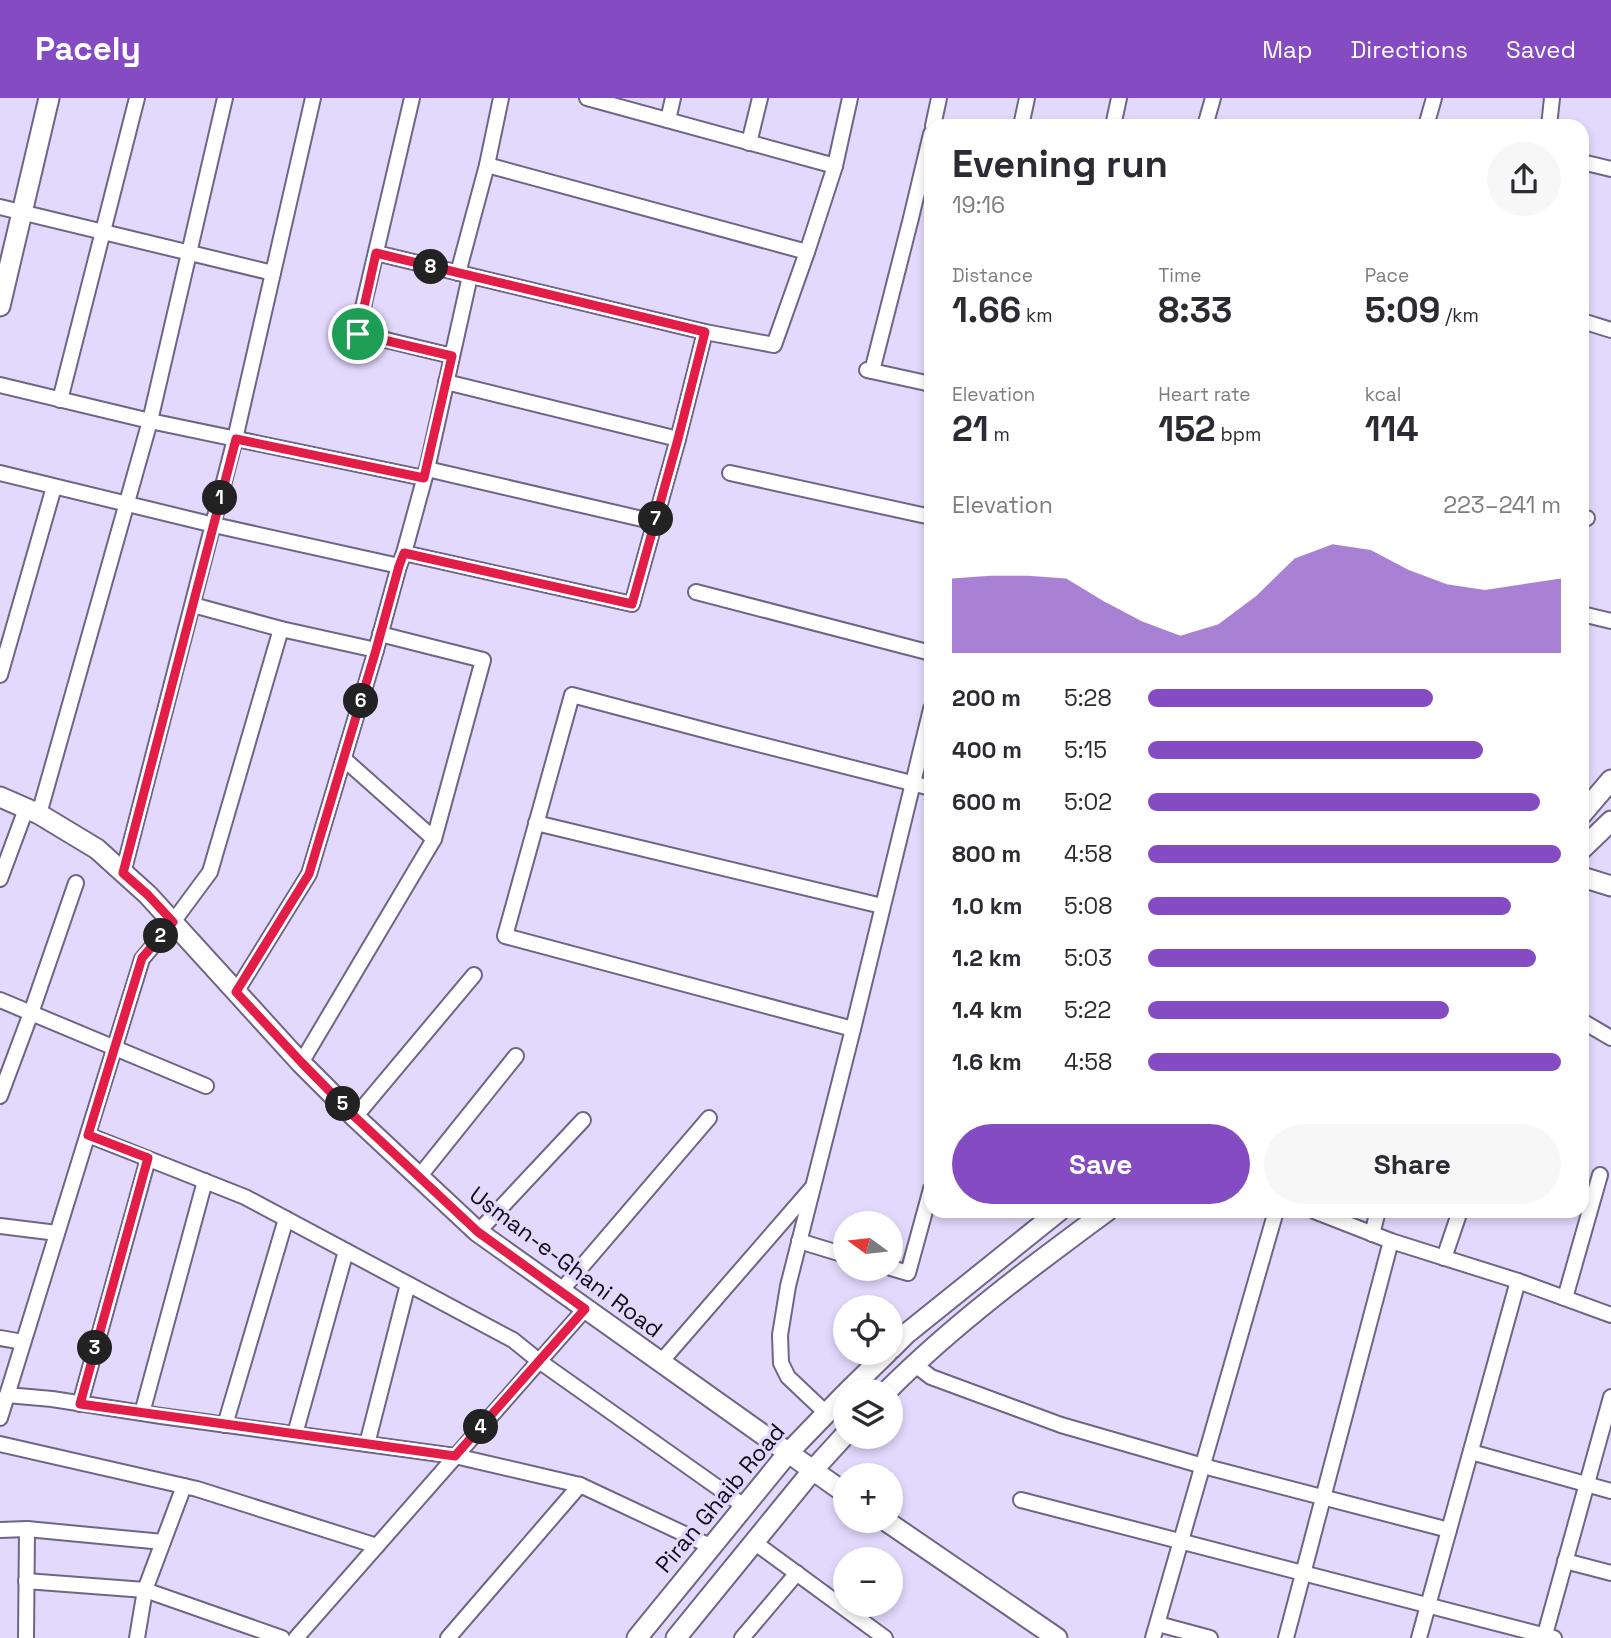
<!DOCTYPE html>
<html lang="en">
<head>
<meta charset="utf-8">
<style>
  body { margin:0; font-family:"Space Grotesk",sans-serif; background:#f7f7f7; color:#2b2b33; height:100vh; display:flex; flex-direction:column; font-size:26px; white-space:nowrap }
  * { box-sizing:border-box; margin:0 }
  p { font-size:23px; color:#7c7c81 }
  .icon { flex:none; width:38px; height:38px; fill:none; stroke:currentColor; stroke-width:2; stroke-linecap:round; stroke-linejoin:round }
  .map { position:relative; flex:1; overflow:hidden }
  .side { position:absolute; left:924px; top:21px; width:665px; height:1099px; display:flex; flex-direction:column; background:#fff; border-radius:21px; box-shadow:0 4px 10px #0003 }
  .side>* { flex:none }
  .needle { width:46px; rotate:285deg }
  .fabs { position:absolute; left:833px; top:1113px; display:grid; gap:14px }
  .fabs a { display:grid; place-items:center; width:70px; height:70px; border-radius:50%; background:#fff; box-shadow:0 4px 10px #0003; font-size:35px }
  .pin { position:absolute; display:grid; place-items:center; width:60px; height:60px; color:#fff; margin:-30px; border:4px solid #fff; border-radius:50%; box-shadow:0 2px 7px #0007 }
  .km { position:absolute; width:35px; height:35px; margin:-18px; border-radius:50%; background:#222; color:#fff; font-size:19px; line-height:35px; text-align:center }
  .round { display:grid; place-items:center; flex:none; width:74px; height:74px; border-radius:37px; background:#f7f7f7 }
  .head { display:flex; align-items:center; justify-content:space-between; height:119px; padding:0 28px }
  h1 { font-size:38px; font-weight:600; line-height:52px }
  .figures { display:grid; grid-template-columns:repeat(3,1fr); gap:10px; height:119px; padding:7px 28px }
  .figures div { display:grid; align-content:center }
  .figures b { font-size:35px; font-weight:600 }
  .figures small { font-size:19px; font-weight:400 }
  .figures p { font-size:19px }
  .chart { height:196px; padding:14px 28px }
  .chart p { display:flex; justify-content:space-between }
  .chart svg { width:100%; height:126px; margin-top:7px; fill:#844bc2; opacity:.7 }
  .action { display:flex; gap:14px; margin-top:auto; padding:14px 28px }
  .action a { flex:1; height:80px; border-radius:42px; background:#844bc2; color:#fff; font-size:28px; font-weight:600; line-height:80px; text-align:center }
  .action a+a { background:#f7f7f7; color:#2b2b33 }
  ul { padding:0 28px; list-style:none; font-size:23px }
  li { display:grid; grid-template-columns:112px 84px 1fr; align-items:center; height:52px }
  li i { height:18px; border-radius:9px; background:#844bc2 }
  header { display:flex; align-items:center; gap:42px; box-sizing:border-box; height:98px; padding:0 35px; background:#844bc2; color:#fff }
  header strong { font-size:33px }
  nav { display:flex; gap:38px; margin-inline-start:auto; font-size:24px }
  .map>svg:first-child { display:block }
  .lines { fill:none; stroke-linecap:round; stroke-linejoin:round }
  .street-casing { stroke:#6f6585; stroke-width:18 }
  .secondary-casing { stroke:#6f6585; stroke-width:23 }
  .street { stroke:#fff; stroke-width:14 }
  .secondary { stroke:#fff; stroke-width:19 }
  .route-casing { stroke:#fff; stroke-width:14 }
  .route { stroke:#e11d48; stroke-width:9 }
  .labels { text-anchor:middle; stroke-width:7; stroke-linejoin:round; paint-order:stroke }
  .street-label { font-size:23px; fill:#0f0b17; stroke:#e3d9fd }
</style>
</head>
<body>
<header>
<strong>Pacely</strong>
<nav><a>Map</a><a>Directions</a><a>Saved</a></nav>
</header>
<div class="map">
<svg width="1611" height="1540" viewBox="0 0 1611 1540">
  <rect width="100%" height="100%" fill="#e3d9fd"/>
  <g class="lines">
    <!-- street casing -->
    <g class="street-casing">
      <g id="street">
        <polyline points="412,0 357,235 452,258"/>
        <polyline points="587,0 835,68 850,0"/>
        <polyline points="668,22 673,0"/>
        <polyline points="933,28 939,0"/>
        <polyline points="1021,28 1027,0"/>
        <polyline points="1113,28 1119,0"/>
        <polyline points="1205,28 1213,0"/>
        <polyline points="1426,28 1434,0"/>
        <polyline points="1549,28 1552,0"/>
        <polyline points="749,45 760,0"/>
        <polyline points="1582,64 1611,71"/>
        <polyline points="487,67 807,154 835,68"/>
        <polyline points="0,109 273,175"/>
        <polyline points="376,155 705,234 774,247 807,154"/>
        <polyline points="458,175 487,67 501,0"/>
        <polyline points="1582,223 1611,232"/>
        <polyline points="867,272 931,286"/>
        <polyline points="872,273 911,120 931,36"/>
        <polyline points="446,284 678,341"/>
        <polyline points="0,287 150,323 424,380"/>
        <polyline points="60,302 137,0"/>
        <polyline points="427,371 655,424"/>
        <polyline points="0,375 214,427 399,468"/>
        <polyline points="730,375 931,419"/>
        <polyline points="1582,419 1587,420"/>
        <polyline points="404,455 632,506 678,341 705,234"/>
        <polyline points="696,494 931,555"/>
        <polyline points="193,507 281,531"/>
        <polyline points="1582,516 1611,523"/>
        <polyline points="0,577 54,389"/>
        <polyline points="344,661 434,741"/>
        <polyline points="39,716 150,323 225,0"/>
        <polyline points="536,725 882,808"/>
        <polyline points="123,775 235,341 313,0"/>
        <polyline points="0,781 26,711"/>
        <polyline points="236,894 309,776 376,552 399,468 404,455 427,371 470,178"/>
        <polyline points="0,902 206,988"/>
        <polyline points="1582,923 1611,940"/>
        <polyline points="853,931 505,838 572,597 723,637 931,690"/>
        <polyline points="301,965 434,741 483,562 380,536"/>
        <polyline points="0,998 31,915 76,785"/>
        <polyline points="355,1019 474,877"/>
        <polyline points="88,1037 245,1099 513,1242 539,1263 744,1408"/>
        <polyline points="419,1079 516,958"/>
        <polyline points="1314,1113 1391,1143 1518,1183 1611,1217"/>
        <polyline points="0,1128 57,1135"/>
        <polyline points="478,1134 583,1022"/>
        <polyline points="1372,1136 1378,1113"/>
        <polyline points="799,1143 845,1157"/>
        <polyline points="1444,1160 1460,1113"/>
        <polyline points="891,1170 908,1175 931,1091"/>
        <polyline points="560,1194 709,1020"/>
        <polyline points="1565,1200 1600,1077"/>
        <polyline points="0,1240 23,1244"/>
        <polyline points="660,1265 811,1091"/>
        <polyline points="914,1266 931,1279 1061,1327 1203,1368 1449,1432"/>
        <polyline points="7,1297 52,1301 161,1318 455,1358 580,1387"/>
        <polyline points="80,1306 148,1061"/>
        <polyline points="142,1315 205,1083"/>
        <polyline points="826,1315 788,1279 781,1265 780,1237 788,1188 853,931 931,611"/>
        <polyline points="0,1320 142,861 173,824 210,774 281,531 376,552"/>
        <polyline points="225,1327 286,1121"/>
        <polyline points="295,1336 346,1153"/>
        <polyline points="0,1346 197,1391 377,1448"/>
        <polyline points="367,1346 408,1186"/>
        <polyline points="1471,1354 1611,1393"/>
        <polyline points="1021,1402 1554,1540"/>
        <polyline points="0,1432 27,1431 163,1444"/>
        <polyline points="754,1444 885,1540"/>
        <polyline points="1565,1463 1611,1475"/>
        <polyline points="26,1483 145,1492 282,1540"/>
        <polyline points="1158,1526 1210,1540"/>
        <polyline points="26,1540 27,1431"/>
        <polyline points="137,1540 145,1492 184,1388"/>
        <polyline points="296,1540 585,1211"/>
        <polyline points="448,1540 580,1387 710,1448"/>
        <polyline points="742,1540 797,1475"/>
        <polyline points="1153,1540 1276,1113"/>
        <polyline points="1286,1540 1391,1143"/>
        <polyline points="1419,1540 1518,1183"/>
        <polyline points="1544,1540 1611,1299"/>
      </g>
    </g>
    <!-- secondary casing -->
    <g class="secondary-casing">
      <g id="secondary">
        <polyline points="0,208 49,0"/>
        <polyline points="0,699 39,716 97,751 148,797 301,965 355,1019 478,1134 845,1395"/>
        <polyline points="1582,716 1611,682"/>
        <polyline points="1582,751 1611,723"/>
        <polyline points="1582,779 1611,788"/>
        <polyline points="891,1251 906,1236 1059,1113"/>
        <polyline points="848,1293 887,1255"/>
        <path d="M887,1293C954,1226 1031,1169 1107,1113"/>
        <polyline points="886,1423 1057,1540"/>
        <polyline points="637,1540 788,1355 845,1296"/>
        <polyline points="676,1540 813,1372 845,1337"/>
      </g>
    </g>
    <!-- street -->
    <use href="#street" class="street"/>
    <!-- secondary -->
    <use href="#secondary" class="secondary"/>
  </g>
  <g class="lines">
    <!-- route casing -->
    <g class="route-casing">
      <polygon id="route" points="376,155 705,234 678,341 632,506 404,455 399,468 376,552 309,776 236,894 302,965 355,1019 478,1134 585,1211 455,1358 80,1306 148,1060 88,1037 142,860 173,824 148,797 123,775 236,341 424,380 426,371 452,258 358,236"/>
    </g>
    <!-- route -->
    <use href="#route" class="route"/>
  </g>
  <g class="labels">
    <!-- street labels -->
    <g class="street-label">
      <text transform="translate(566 1164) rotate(37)" y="8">Usman-e-Ghani Road</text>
      <text transform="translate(720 1400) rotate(-50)" y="8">Piran Ghaib Road</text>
    </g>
  </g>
</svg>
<div class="fabs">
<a><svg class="needle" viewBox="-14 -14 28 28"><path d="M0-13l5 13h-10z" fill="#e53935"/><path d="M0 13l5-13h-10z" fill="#7c7c81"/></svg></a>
<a><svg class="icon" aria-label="locate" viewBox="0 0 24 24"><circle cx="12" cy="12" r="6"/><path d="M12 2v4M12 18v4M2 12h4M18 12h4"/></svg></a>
<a><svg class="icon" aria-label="layers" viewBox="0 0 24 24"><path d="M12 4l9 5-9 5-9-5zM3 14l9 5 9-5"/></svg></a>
<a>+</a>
<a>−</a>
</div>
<div class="pin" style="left:358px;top:236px;background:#1e9e55"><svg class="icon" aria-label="arrive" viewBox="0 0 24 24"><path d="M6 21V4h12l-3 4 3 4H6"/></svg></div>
<b class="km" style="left:220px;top:400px">1</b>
<b class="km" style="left:161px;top:838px">2</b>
<b class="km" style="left:95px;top:1250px">3</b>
<b class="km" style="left:481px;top:1329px">4</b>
<b class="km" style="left:343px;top:1006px">5</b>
<b class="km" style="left:361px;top:603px">6</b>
<b class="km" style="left:656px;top:421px">7</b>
<b class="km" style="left:431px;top:169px">8</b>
<section class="side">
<div class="head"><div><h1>Evening run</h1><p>19:16</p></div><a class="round"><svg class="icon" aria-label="share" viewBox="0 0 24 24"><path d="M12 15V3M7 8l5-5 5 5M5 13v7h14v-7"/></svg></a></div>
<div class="figures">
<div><p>Distance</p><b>1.66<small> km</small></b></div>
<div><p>Time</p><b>8:33</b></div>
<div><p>Pace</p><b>5:09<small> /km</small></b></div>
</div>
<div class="figures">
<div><p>Elevation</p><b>21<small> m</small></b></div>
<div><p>Heart rate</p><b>152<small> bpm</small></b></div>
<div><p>kcal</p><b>114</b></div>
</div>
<div class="chart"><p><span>Elevation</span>223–241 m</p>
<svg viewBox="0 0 160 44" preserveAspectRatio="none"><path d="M0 44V18L10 17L20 17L30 18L40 26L50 33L60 38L70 34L80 24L90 11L100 6L110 8L120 15L130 20L140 22L150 20L160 18V44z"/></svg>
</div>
<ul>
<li><b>200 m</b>5:28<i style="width:69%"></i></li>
<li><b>400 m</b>5:15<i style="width:81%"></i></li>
<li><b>600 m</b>5:02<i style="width:95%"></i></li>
<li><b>800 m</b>4:58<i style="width:100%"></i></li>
<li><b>1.0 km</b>5:08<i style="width:88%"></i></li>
<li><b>1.2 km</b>5:03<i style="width:94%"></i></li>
<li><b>1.4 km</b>5:22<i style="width:73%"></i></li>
<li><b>1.6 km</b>4:58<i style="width:100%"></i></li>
</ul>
<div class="action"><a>Save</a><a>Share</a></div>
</section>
</div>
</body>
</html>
